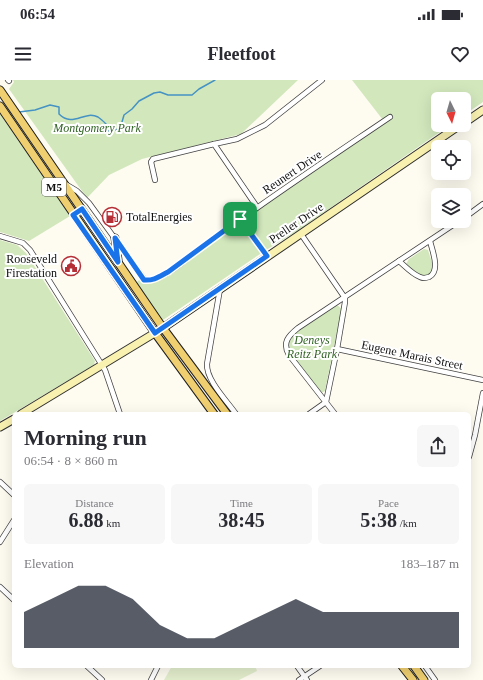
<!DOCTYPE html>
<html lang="en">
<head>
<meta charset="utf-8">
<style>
  body { margin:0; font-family:"Times New Roman",serif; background:#f7f7f7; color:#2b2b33; height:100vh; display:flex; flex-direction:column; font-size:15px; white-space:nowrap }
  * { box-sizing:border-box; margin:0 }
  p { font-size:13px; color:#7c7c81 }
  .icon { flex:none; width:22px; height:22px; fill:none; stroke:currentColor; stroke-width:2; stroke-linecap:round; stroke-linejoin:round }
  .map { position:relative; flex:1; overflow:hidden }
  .sheet { position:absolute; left:12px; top:332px; width:459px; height:256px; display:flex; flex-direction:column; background:#fff; border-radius:6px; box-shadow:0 4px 16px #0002 }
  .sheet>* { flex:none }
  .needle { width:26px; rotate:175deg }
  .buttons { position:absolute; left:431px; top:12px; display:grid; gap:8px }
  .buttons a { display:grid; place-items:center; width:40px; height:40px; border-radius:6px; background:#fff; box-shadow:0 4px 16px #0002; font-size:20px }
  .pin { position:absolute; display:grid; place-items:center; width:34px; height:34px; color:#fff; margin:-17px; border-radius:8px; box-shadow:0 2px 6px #0006 }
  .round { display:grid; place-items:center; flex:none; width:42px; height:42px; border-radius:6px; background:#f7f7f7 }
  .head { display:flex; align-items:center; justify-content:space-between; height:68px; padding:0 12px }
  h1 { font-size:22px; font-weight:600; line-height:30px }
  .figures { display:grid; grid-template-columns:repeat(3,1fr); gap:6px; height:68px; padding:4px 12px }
  .figures div { display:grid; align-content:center; border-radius:6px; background:#f7f7f7; text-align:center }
  .figures b { font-size:20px; font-weight:600 }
  .figures small { font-size:11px; font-weight:400 }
  .figures p { font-size:11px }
  .chart { height:112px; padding:8px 12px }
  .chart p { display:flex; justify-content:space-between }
  .chart svg { width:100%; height:72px; margin-top:4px; fill:#111827; opacity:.7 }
  .status { display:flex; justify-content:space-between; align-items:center; height:28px; padding:0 20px; background:#fff; direction:ltr }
  .status svg { height:11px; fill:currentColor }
  header { display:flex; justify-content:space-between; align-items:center; height:52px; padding:0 12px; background:#fff; font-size:18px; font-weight:600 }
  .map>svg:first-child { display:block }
  .green { fill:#d2e7bc }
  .pitch { fill:#e3eecd }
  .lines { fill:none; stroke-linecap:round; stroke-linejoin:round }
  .stream { stroke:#4592c4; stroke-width:1.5 }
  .minor-casing { stroke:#414141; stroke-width:6 }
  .secondary-casing { stroke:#303030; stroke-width:9 }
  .primary-casing { stroke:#1f1f1f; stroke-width:9 }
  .minor { stroke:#fff; stroke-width:4.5 }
  .secondary { stroke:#f9f1b0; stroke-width:7 }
  .primary { stroke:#efcf70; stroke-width:7 }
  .route-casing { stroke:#fff; stroke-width:8 }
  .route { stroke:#1a73e8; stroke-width:5 }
  .labels { text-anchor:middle; stroke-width:4; stroke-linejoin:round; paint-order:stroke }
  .shield { fill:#fff; stroke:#565656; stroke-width:1 }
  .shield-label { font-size:11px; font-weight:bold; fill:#0e0e0e }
  .park-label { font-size:12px; font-style:italic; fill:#306223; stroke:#fff }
  .street-label { font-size:12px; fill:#0e0e0e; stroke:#fff }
  .poi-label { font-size:12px; fill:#0e0e0e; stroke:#fff; text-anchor:start }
</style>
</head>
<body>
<div class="status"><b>06:54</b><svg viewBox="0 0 49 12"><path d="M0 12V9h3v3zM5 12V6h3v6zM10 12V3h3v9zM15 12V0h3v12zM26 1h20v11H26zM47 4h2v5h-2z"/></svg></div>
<header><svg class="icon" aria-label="menu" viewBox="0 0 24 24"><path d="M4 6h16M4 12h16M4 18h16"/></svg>Fleetfoot<svg class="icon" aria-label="heart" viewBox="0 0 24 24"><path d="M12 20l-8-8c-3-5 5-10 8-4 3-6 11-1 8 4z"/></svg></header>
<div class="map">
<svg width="483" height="600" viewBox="0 0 483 600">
  <rect width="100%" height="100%" fill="#fefbf1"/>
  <!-- green -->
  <g class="green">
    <polygon points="13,0 298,0 241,54 142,79 109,95 87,118 9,9 14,2"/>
    <polygon points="352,0 483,0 483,22 464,35 464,19 438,19 438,45 450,45 297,151 263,172 160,242 136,203 141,198 159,195 241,140 383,40"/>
    <polygon points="0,34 70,136 29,161 0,152"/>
    <polygon points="0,160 17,165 26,173 95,281 94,285 0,341"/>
    <polygon points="424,169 428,170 433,186 430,194 425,196 418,195 406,184 409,179"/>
    <polygon points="337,225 342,229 341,233 325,311 321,313 289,275 287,259 294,252"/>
  </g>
  <!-- pitch -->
  <polygon class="pitch" points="172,586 255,586 257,591 239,600 164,600"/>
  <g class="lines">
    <!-- stream -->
    <path class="stream" d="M19,32L35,30L50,25L59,27V34C73,48 84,30 98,37C101,39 104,42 106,44L108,51L120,49L124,35L132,29L139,21L154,13L160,12L168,15H192L199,9L215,0"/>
    <!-- minor casing -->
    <g class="minor-casing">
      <g id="minor">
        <polyline points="8,0 9,1"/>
        <polyline points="214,64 237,59 265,45 322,0"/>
        <polyline points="155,100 151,82 153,79 214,64 257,127"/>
        <path d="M67,105L77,111L89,123L145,200C163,201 182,182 197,171C260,124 325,81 390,37"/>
        <polyline points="464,138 483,124"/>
        <polyline points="240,139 267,176"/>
        <polyline points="301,154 345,218 345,222 337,269 326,322 309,334"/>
        <polyline points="0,156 23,163 30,170 105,290 120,334"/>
        <path d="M399,181C405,186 412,194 420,197C422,198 426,198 429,197C441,191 432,170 430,161"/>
        <path d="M220,209L207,284C206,300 227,321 236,334"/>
        <polyline points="337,269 483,300"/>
        <path d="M335,334L289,275C282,263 288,256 298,248L459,141"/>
        <polyline points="469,377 475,355 483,313"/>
        <polyline points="0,402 14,415"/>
        <polyline points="0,462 14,440"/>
        <polyline points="0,507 14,520"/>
        <polyline points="87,586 102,600"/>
        <polyline points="297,586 307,600"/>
        <polyline points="425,586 435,600"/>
        <polyline points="151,600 158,586"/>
        <polyline points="299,600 320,586"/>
      </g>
    </g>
    <!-- secondary casing -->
    <g class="secondary-casing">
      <g id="secondary">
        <polyline points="464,43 483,30"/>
        <polyline points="21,334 163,248 460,45"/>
        <polyline points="0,347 14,339"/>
      </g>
    </g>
    <!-- primary casing -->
    <g class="primary-casing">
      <g id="primary">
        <polyline points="0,10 163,248 227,334"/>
        <polyline points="0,26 155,253 214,334"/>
        <polyline points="115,158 118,180"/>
        <polyline points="402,586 413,600"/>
        <polyline points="414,586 424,600"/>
      </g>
    </g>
    <!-- minor -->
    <use href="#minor" class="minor"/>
    <!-- secondary -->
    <use href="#secondary" class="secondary"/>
    <!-- primary -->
    <use href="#primary" class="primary"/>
  </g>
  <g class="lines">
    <!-- route casing -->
    <g class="route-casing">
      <path id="route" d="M82,129L118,182L115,158L144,200C154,201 160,196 168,192L240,139L267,176L155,253L73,135Z"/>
    </g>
    <!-- route -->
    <use href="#route" class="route"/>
  </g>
  <!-- icons -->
  <defs>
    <g id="fuel-ring" transform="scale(1)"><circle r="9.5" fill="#fff" stroke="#b52f36" stroke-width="1.5"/><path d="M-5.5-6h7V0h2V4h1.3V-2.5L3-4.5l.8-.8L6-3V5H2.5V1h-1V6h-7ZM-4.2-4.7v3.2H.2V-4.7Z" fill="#b52f36"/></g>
    <g id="civic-ring" transform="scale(1)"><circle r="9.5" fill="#fff" stroke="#b52f36" stroke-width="1.5"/><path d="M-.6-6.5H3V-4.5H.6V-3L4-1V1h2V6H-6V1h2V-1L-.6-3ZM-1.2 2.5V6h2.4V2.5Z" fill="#b52f36"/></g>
  </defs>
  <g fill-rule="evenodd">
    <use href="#fuel-ring" x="112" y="137"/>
    <use href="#civic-ring" x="71" y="186"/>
  </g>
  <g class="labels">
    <!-- shield labels -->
    <rect class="shield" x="42" y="98" width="24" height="18" rx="3"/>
    <g class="shield-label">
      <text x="54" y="111">M5</text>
    </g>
    <!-- park labels -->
    <g class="park-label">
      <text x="97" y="52">Montgomery Park</text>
      <text x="312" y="264">Deneys<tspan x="312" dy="14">Reitz Park</tspan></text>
    </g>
    <!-- street labels -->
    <g class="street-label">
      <text transform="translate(292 92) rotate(-34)" y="4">Reunert Drive</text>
      <text transform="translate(296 143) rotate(-34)" y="4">Preller Drive</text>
      <text transform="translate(412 275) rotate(12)" y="4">Eugene Marais Street</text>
    </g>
    <!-- poi labels -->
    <g class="poi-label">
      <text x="126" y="141">TotalEnergies</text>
      <text x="57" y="183" text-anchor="end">Rooseveld<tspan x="57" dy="14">Firestation</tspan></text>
    </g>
  </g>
</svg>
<div class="buttons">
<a><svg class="needle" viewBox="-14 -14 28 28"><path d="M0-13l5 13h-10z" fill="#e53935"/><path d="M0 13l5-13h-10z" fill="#7c7c81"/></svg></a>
<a><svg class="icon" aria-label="locate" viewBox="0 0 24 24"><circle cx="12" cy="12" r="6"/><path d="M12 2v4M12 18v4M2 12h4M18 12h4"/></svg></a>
<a><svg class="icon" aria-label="layers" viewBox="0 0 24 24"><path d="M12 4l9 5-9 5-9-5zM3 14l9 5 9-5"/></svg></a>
</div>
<div class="pin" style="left:240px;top:139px;background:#1e9e55"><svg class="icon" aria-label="arrive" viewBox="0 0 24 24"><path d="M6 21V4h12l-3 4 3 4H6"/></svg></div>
<section class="sheet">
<div class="head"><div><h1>Morning run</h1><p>06:54 · 8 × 860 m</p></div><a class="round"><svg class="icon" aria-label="share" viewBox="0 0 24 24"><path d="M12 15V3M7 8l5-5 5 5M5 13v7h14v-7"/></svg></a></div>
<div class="figures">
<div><p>Distance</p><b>6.88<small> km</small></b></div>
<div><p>Time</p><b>38:45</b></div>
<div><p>Pace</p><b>5:38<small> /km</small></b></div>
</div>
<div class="chart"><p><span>Elevation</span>183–187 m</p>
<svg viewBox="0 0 160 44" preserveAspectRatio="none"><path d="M0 44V22L10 14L20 6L30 6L40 14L50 30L60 38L70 38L80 30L90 22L100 14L110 22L120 22L130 22L140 22L150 22L160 22V44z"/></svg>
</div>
</section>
</div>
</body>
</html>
